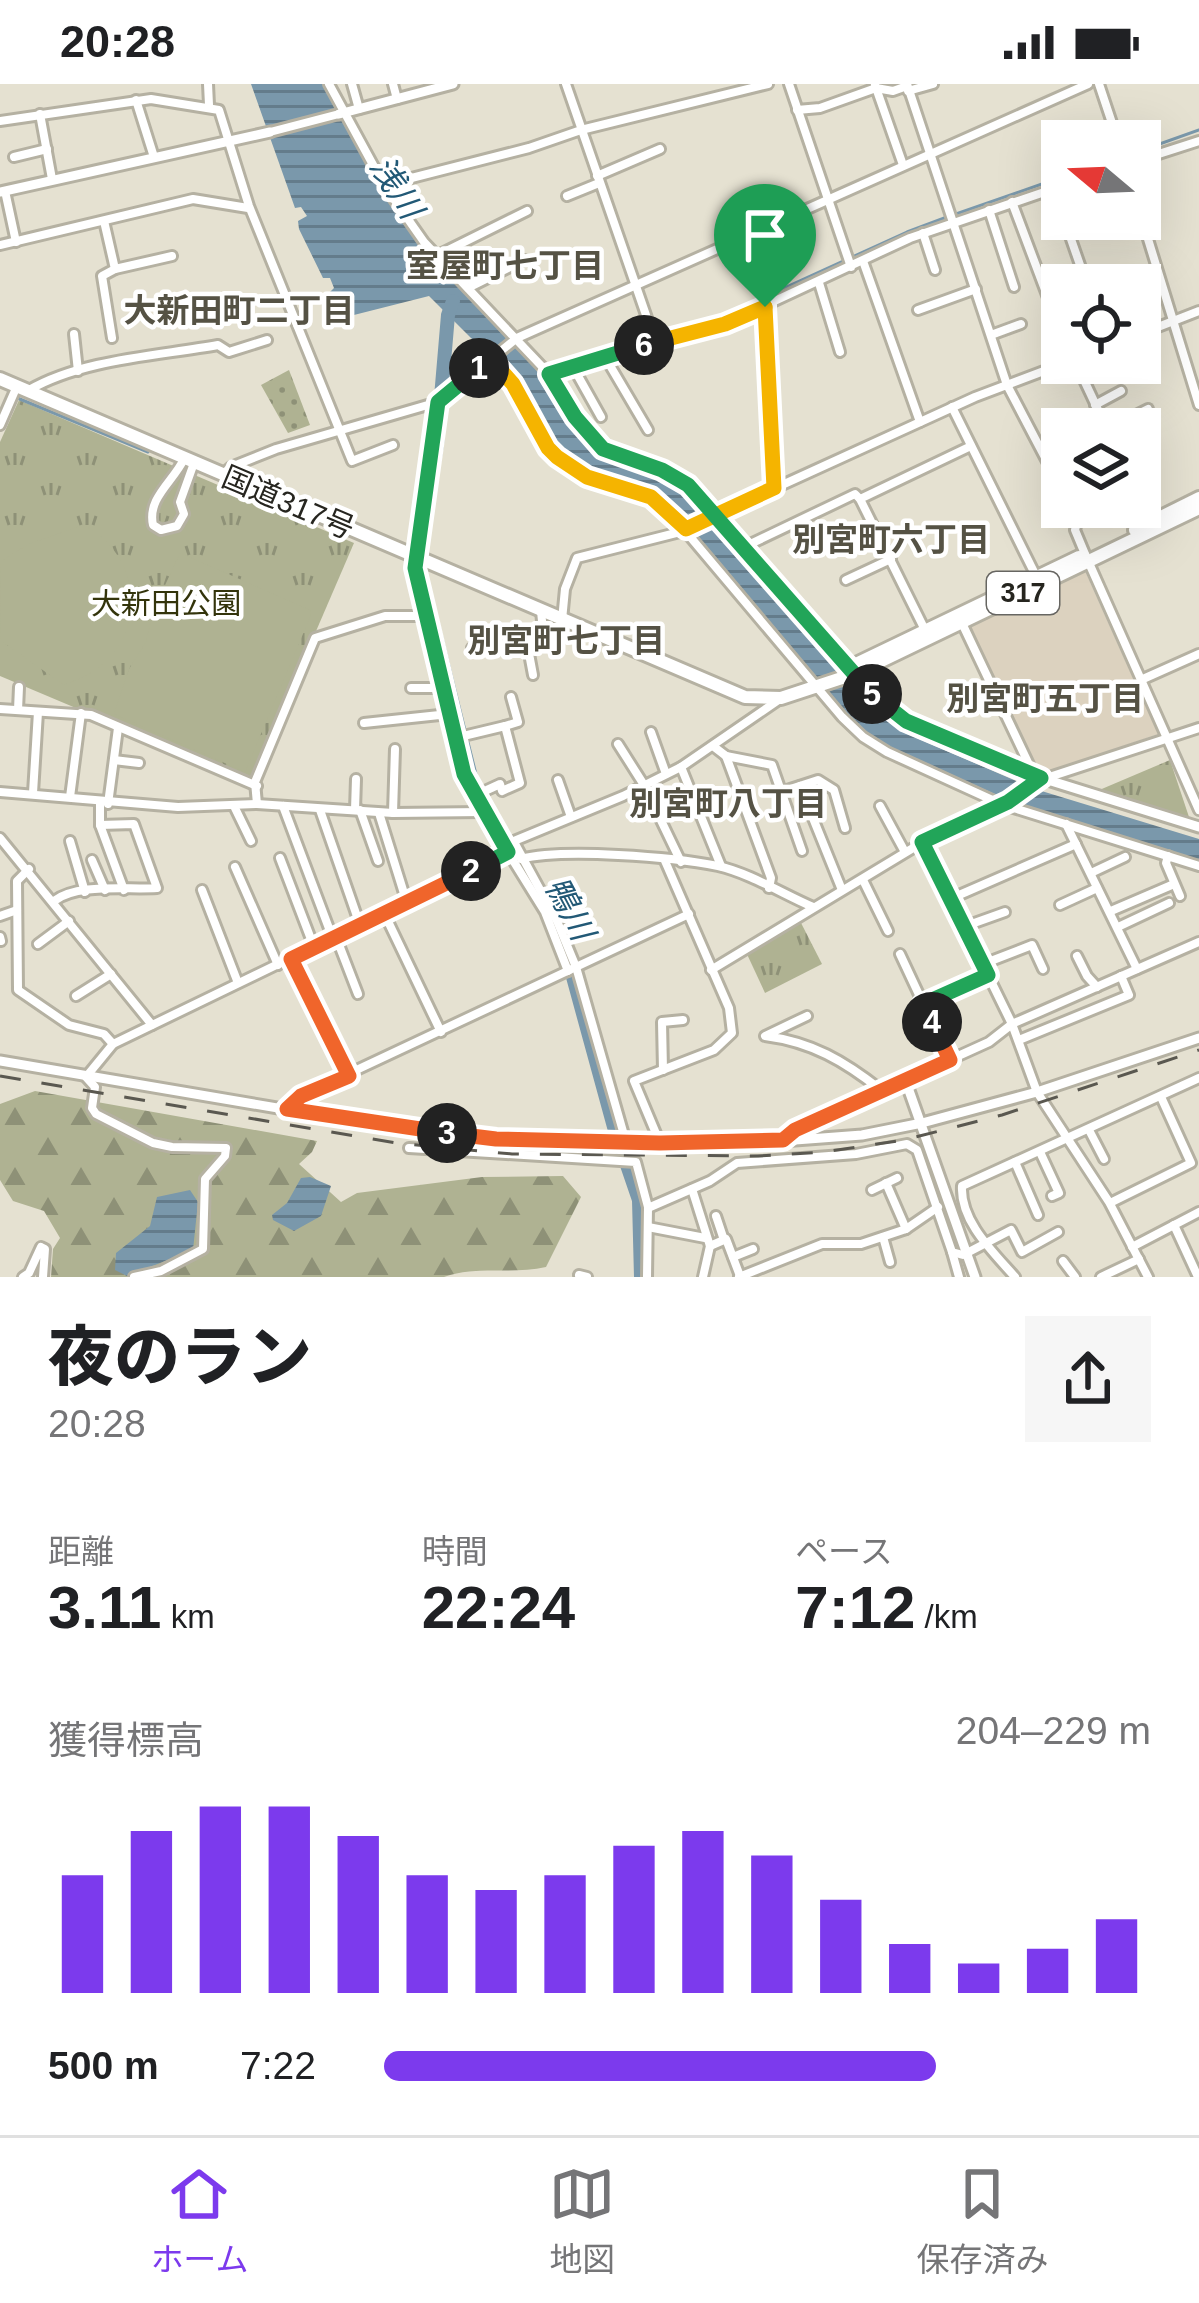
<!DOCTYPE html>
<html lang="ja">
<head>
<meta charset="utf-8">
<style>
  body { margin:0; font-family:Arial,"Noto Sans JP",sans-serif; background:#f6f6f6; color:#202124; height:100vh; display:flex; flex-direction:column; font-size:45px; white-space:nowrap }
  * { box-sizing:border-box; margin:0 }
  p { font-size:39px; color:#757577 }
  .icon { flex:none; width:66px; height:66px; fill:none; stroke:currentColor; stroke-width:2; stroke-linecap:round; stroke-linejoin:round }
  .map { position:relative; height:1193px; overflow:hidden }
  .panel { display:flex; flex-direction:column; background:#fff; flex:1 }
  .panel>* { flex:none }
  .needle { width:78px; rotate:289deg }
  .buttons { position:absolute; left:1041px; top:36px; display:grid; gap:24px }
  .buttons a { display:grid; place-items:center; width:120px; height:120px; border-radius:0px; background:#fff; box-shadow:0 12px 48px #0002; font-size:60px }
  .pin { position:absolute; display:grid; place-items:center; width:102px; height:102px; color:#fff; margin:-123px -51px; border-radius:50% 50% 50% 0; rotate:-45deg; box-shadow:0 0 12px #0007 }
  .pin .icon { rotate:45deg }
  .km { position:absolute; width:60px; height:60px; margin:-30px; border-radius:50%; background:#222; color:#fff; font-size:33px; line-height:60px; text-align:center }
  .round { display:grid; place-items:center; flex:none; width:126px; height:126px; border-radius:0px; background:#f6f6f6 }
  .summary { display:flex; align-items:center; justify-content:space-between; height:204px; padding:0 48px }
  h1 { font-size:66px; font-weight:800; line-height:90px }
  .metrics { display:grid; grid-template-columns:repeat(3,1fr); gap:18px; height:204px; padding:12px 48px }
  .metrics div { display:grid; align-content:center }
  .metrics b { font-size:60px; font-weight:800 }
  .metrics small { font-size:33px; font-weight:400 }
  .metrics p { font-size:33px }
  .chart { height:336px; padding:24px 48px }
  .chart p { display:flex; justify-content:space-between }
  .chart svg { width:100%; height:216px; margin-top:12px; stroke:#7c3aed; stroke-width:6 }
  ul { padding:0 48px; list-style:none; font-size:39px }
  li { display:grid; grid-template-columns:192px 144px 1fr; align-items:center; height:90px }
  li i { height:30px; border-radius:15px; background:#7c3aed }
  .status { display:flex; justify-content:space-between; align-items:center; height:84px; padding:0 60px; background:#fff; direction:ltr }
  .status svg { height:33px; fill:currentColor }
  .dock { display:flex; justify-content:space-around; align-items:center; height:168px; border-top:3px solid #e0e0e0; background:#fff; font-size:33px; color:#757577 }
  .dock a { display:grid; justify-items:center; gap:6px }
  .dock .current { color:#7c3aed }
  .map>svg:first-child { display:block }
  .education { fill:#dcd2bf }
  .grass { fill:url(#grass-dots) }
  .forest { fill:url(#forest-firs) }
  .park { fill:url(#park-tufts) }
  .pitch { fill:#afb292 }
  .water { fill:url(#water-rules) }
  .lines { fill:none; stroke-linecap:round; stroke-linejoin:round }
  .stream { stroke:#7a98ab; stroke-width:3 }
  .river { stroke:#7a98ab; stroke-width:14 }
  .minor-casing { stroke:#b5b1a2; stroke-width:14 }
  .tertiary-casing { stroke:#b5b1a2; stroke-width:15 }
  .trunk-casing { stroke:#b5b1a2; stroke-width:18 }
  .minor { stroke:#fff; stroke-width:8 }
  .tertiary { stroke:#fff; stroke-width:9 }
  .trunk { stroke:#fff; stroke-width:12 }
  .rail { stroke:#5a5850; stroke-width:3; stroke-dasharray:21 21; stroke-linecap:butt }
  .split-1-casing { stroke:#fff; stroke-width:24 }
  .split-2-casing { stroke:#fff; stroke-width:24 }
  .split-3-casing { stroke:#fff; stroke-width:24 }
  .split-4-casing { stroke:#fff; stroke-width:24 }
  .split-5-casing { stroke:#fff; stroke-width:24 }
  .split-6-casing { stroke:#fff; stroke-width:24 }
  .split-7-casing { stroke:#fff; stroke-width:24 }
  .split-1 { stroke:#f5b400; stroke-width:15 }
  .split-2 { stroke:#22a559; stroke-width:15 }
  .split-3 { stroke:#f0652b; stroke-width:15 }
  .split-4 { stroke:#f0652b; stroke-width:15 }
  .split-5 { stroke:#22a559; stroke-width:15 }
  .split-6 { stroke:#22a559; stroke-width:15 }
  .split-7 { stroke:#f5b400; stroke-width:15 }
  .labels { text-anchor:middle; stroke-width:9; stroke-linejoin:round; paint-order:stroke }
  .shield { fill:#fff; stroke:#676662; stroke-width:3 }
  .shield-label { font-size:27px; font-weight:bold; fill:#26251f }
  .street-label { font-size:30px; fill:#26251f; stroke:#fff }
  .park-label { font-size:30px; fill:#33340b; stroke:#fff }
  .water-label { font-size:33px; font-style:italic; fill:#225976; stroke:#fff }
  .neighbourhood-label { font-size:33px; font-weight:bold; fill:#555244; stroke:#fff }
</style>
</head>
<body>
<div class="status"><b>20:28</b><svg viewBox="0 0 49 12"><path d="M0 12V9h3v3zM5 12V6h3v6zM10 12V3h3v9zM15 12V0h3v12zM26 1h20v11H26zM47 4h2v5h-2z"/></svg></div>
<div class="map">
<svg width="1199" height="1193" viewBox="0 0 1199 1193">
  <defs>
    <pattern id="grass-dots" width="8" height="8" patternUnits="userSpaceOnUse" patternTransform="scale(3)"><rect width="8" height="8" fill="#afb292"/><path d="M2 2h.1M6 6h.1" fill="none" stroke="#8e9177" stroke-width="1.8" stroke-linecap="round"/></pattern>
    <pattern id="forest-firs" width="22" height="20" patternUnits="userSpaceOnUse" patternTransform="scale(3)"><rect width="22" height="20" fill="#afb292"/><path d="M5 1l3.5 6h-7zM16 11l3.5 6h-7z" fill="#8e9177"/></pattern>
    <pattern id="park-tufts" width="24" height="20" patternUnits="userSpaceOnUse" patternTransform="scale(3)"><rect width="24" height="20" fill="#afb292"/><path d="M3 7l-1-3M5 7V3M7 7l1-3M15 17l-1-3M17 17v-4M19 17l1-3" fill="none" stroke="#8e9177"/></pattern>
    <pattern id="water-rules" width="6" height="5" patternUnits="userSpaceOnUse" patternTransform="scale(3)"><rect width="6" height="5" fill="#7a98ab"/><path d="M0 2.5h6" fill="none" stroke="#647c8b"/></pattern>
  </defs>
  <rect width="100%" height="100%" fill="#e5e1d1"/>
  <!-- education -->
  <polygon class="education" points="1085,487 1158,650 1045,689 1036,686 967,545"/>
  <!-- grass -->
  <polygon class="grass" points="289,286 310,341 288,349 261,301"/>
  <!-- forest -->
  <path class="forest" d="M35,1007L317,1057L312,1068L299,1080L341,1118L357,1109L482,1093L563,1092L581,1113L546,1183C513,1191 477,1181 444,1193H51L53,1165L60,1154L44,1127L13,1117L0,1096V1020Z"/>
  <!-- park -->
  <g class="park">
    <polygon points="19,316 354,459 251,698 0,592 0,358"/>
    <polygon points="1170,676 1191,739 1097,707"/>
    <polygon points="799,835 822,880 765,909 746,868"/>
  </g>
  <!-- pitch -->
  <g class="pitch">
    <path d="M83,441C139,469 150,544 98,584C88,592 76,596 64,601L0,556L1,477L29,460Z"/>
    <polygon points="180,469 310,526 311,531 245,688 114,630 129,585 146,558 153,527"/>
  </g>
  <!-- water -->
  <g class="water">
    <polygon points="251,0 324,0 404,140 442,187 520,261 583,357 598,367 654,386 697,414 862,614 905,649 1035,705 1199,755 1199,780 1015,719 868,654 664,418 590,391 563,374 547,356 517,300 429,212 346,233 338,228 330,208 334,204 330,194 323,194 299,145 298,137 307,132 301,123 295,124"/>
    <polygon points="310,1093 331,1102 321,1132 294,1147 273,1136 272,1131 287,1119 301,1094"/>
    <polygon points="190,1106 198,1118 193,1166 127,1192 115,1186 116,1169 150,1142 157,1113"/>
  </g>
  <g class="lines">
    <!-- stream -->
    <g class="stream">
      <polyline points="1140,67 1199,46"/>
      <polyline points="956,130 1062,93"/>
      <polyline points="656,251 723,232 907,148 947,133"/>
      <polyline points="15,313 148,368"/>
    </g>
    <!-- river -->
    <g class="river">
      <polyline points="420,465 437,360 448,231 453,217"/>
      <polyline points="420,489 472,697 541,815"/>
      <polyline points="552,834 570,882 614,1043 639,1116 641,1193"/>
    </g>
    <!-- minor casing -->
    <g class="minor-casing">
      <g id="minor">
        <polyline points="208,0 209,21"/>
        <polyline points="329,0 384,101 424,158 549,290"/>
        <polyline points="352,0 359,25"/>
        <polyline points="393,0 397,15"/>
        <polyline points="566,0 655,257"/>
        <polyline points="789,0 851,183"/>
        <polyline points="907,0 1007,301 1062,406"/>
        <polyline points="1099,0 1118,57"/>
        <polyline points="875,1 903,81"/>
        <polyline points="908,7 933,0"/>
        <polyline points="136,16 154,73"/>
        <polyline points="797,26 820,24 876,4 893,7 907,2"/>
        <polyline points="40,30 52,95"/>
        <polyline points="0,37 151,15 219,26 249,122 352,377 393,361"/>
        <polyline points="270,48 339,30"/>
        <polyline points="14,73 47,65"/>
        <polyline points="1140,76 1199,57"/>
        <polyline points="597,92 660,65"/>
        <polyline points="384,101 529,64 581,46 768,0"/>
        <polyline points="1053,104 1062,130"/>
        <polyline points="5,107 16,158"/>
        <polyline points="567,112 599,99"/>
        <polyline points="1012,118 1062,251"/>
        <polyline points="989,126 1014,203"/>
        <polyline points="1140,129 1199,321"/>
        <polyline points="1064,135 1087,201"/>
        <polyline points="104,137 115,185 102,192 112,254"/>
        <polyline points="923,149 935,186"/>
        <polyline points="0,161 193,115 248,124"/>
        <polyline points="436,172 527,127"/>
        <polyline points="863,177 920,338"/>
        <polyline points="115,185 172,172"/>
        <polyline points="819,199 840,268"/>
        <polyline points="468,204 524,176"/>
        <polyline points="765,223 774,404"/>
        <polyline points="918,226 976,205"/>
        <polyline points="74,250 78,287"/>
        <polyline points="1140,250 1199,227"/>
        <polyline points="991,251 1021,240"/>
        <polyline points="605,273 648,346"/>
        <path d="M490,274C520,306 536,360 568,382C597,403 636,403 665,423L842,633L863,653L887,668L1001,720L1199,782"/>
        <polyline points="1076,279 1107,345"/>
        <polyline points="573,283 601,333"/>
        <path d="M29,306C83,275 157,272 218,261L229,268L267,256"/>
        <polyline points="438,318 414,474 438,591 465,690 483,728 545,828 568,887"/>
        <polyline points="1095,321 1121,307"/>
        <polyline points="952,323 1037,494"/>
        <polyline points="0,341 17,302"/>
        <polyline points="1108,345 1148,325"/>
        <path d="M184,375C173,398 147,414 153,441L161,446L177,442L184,430L180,418L194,379"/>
        <polyline points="223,390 231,383 276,365 438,318 517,254 1088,0"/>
        <polyline points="1140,414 1152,439"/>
        <polyline points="1071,423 1078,434 1075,446 1085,470 1199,726"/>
        <polyline points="744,463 855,410 860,415"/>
        <polyline points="846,496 891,475"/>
        <polyline points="562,536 565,505 577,474 680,448 716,431 688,401 662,386 603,366 575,333 549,290 725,240 910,154 1062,102"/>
        <polyline points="961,537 1034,691"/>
        <polyline points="926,548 860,415 971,362"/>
        <polyline points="527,559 533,591"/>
        <polyline points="472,564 544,557 541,527"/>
        <polyline points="849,583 716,431 975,313 1065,279"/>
        <polyline points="1143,595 1199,570"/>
        <polyline points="411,604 442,604"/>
        <polyline points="0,625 91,631 257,702"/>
        <polyline points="18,626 19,603"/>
        <polyline points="364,639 449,630"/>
        <polyline points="505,642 518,638 511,613"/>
        <polyline points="651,648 666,690"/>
        <polyline points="455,654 505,642 520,699 502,707 500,700 474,712"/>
        <polyline points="618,660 644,701 681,778"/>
        <polyline points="713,662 726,672 772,681 802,767"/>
        <polyline points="726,672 771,794 769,804"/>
        <polyline points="114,676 139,679"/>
        <polyline points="681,683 721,782"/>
        <polyline points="558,696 571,733"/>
        <polyline points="800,702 842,806"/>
        <polyline points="0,708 178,723 257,720 393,729 483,728"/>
        <polyline points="781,708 818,696 834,706 845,744"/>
        <polyline points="33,709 38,628"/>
        <polyline points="70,713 81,629"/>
        <polyline points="100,718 100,741 124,806"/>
        <polyline points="108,720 118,644"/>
        <polyline points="257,720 255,698 315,554 385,532 429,532"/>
        <polyline points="234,722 251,757"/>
        <polyline points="283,722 333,855"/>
        <polyline points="880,722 905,768"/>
        <polyline points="320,726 360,841"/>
        <polyline points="355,726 356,695"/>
        <polyline points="360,726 378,777"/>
        <polyline points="379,729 407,819"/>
        <polyline points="393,729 395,665"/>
        <polyline points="1066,740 1137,885"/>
        <polyline points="0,754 152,941"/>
        <polyline points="70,757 85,808"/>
        <polyline points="514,758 557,837 576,883 626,1058"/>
        <polyline points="923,758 1012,940 1037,1008 1109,1118 1148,1193"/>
        <polyline points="1168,772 1166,779 1180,812"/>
        <polyline points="280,774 314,863"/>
        <path d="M521,775C563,764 673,773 718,782C749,789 783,810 813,823"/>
        <polyline points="92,776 105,806"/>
        <polyline points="235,783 278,881"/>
        <polyline points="29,785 17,797 18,906 69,941 104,950 113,960"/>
        <polyline points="1091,789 1125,773"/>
        <polyline points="863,796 888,847"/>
        <polyline points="202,806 238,899"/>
        <polyline points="950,815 1076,760"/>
        <path d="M54,817C77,799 127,806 157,804L134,740L100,741"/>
        <polyline points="1060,821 1097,804"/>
        <polyline points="1111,827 1174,800"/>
        <polyline points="384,829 441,948"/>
        <polyline points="0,832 17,826"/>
        <polyline points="963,843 1005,828"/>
        <polyline points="1118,843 1169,819"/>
        <polyline points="0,853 1,857"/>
        <polyline points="336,853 358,910"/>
        <polyline points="38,860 69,837"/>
        <polyline points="900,870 950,977"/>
        <polyline points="1077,872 1087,892 1097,903"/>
        <polyline points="291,875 349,992"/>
        <polyline points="983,880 1032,861 1043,885"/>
        <polyline points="711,886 923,758 1008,718 1031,699 1199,644"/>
        <polyline points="76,912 111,890"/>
        <polyline points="923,919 988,891"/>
        <path d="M807,932L765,952C812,958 844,977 881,1006"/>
        <polyline points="1019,956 1129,911 1121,892"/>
        <polyline points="663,986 662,938 683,936"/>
        <polyline points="287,1025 301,1012 689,830"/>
        <polyline points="1089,1046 1104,1075"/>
        <polyline points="784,1055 795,1046 989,958 1012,940 1199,858"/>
        <polyline points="660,1059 634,997 714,966 732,949 729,924 665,777"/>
        <polyline points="409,1064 636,1078 648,1123"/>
        <polyline points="1040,1068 1059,1109 1052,1112"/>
        <polyline points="1015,1078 1038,1131"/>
        <polyline points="886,1099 906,1145"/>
        <polyline points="692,1105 710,1162 703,1193"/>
        <polyline points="872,1106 897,1094"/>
        <polyline points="1110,1119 1191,1079 1161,1013"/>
        <polyline points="716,1132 724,1156"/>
        <polyline points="1174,1141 1198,1193"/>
        <polyline points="648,1143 705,1154"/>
        <polyline points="883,1153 890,1178"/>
        <polyline points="710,1162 726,1155 740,1192"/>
        <polyline points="1132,1163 1199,1128"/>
        <polyline points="952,1168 959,1193"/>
        <polyline points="733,1173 753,1165"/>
        <polyline points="1063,1177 1075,1193"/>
        <polyline points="579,1191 587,1193"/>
        <polyline points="23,1193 29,1189 41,1163 45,1165 43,1193"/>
        <polyline points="134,1193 161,1187 203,1165 205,1095 225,1072 226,1064 172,1063 153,1059 96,1030 92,1024 95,1003 86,993 113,960 501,772 514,757 623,712 681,683 780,615"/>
        <polyline points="647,1193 648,1124 710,1097 737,1079 856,1070 907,1060 917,1066 952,1168 963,1171 1011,1146 1022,1168 1058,1148"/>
        <polyline points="739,1193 822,1160 861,1160 906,1145 938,1123"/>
        <path d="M1015,1193C993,1168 960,1137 962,1102L1199,994"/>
        <polyline points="1101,1193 1139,1175"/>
      </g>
    </g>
    <!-- tertiary casing -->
    <g class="tertiary-casing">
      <g id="tertiary">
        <polyline points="339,30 453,0"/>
        <polyline points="0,108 270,48"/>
        <polyline points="853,588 888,625 906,637 1035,692 1199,743"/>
        <polyline points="0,977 378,1041 495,1055 743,1060 862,1051 922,1039 1037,1008 1199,954"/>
        <polyline points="906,998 975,1193"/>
      </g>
    </g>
    <!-- trunk casing -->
    <g class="trunk-casing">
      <g id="trunk">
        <polyline points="0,295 745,613 781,614 854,590 1199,424"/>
        <polyline points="1135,446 1199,414"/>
        <polyline points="854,581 1079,473"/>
      </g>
    </g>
    <!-- minor -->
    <use href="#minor" class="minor"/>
    <!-- tertiary -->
    <use href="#tertiary" class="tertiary"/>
    <!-- trunk -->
    <use href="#trunk" class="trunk"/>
    <!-- rail -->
    <polyline class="rail" points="0,992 397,1059 512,1070 758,1072 824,1068 904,1056 1002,1031 1199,966"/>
  </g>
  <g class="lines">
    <!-- split-1 casing -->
    <g class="split-1-casing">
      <polyline id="split-1" points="479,284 490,274 513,300 548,364 557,373 587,393 651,413 686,445 774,404 765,223"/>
    </g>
    <!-- split-2 casing -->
    <g class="split-2-casing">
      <polyline id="split-2" points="471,787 508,768 464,690 415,484 438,318 479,284"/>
    </g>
    <!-- split-3 casing -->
    <g class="split-3-casing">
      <polyline id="split-3" points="447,1049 287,1025 301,1012 349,992 291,875 471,787"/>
    </g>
    <!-- split-4 casing -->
    <g class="split-4-casing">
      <polyline id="split-4" points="447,1049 496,1055 660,1059 783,1056 795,1046 950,976 932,938"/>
    </g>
    <!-- split-5 casing -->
    <g class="split-5-casing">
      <polyline id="split-5" points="872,610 906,637 1041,694 1008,718 922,758 988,891 923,920 932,938"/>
    </g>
    <!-- split-6 casing -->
    <g class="split-6-casing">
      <polyline id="split-6" points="644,261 549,290 575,333 603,365 662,386 688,401 872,610"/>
    </g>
    <!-- split-7 casing -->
    <g class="split-7-casing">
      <polyline id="split-7" points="644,261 725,240 765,223"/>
    </g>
    <!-- split-1 -->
    <use href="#split-1" class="split-1"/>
    <!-- split-2 -->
    <use href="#split-2" class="split-2"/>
    <!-- split-3 -->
    <use href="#split-3" class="split-3"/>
    <!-- split-4 -->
    <use href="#split-4" class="split-4"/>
    <!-- split-5 -->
    <use href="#split-5" class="split-5"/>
    <!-- split-6 -->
    <use href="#split-6" class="split-6"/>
    <!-- split-7 -->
    <use href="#split-7" class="split-7"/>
  </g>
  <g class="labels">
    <!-- shield labels -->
    <rect class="shield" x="987" y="488" width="72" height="42" rx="9"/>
    <g class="shield-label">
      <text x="1023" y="518">317</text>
    </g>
    <!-- street labels -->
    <g class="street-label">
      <text transform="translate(288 419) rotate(23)" y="10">国道317号</text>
    </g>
    <!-- park labels -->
    <g class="park-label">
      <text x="166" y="530">大新田公園</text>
    </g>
    <!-- water labels -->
    <g class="water-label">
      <text transform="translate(397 103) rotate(57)" y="12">浅川</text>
      <text transform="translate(570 824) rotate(62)" y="12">鴨川</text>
    </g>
    <!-- neighbourhood labels -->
    <g class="neighbourhood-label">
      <text x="505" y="193">室屋町七丁目</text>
      <text x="239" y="238">大新田町二丁目</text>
      <text x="891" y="467">別宮町六丁目</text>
      <text x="566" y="568">別宮町七丁目</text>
      <text x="1045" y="626">別宮町五丁目</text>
      <text x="728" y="731">別宮町八丁目</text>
    </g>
  </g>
</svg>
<div class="buttons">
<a><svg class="needle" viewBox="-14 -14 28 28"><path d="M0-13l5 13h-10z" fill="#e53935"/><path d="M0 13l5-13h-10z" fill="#757577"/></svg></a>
<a><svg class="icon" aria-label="locate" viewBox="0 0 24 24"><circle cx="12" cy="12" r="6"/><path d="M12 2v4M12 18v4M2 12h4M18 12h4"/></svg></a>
<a><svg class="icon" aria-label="layers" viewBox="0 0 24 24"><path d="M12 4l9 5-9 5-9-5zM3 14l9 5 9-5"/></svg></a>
</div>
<div class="pin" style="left:765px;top:223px;background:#1e9e55"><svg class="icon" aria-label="arrive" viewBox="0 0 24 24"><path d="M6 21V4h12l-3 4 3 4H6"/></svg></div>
<b class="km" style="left:479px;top:284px">1</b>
<b class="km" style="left:471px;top:787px">2</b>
<b class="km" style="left:447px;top:1049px">3</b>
<b class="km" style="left:932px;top:938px">4</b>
<b class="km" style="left:872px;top:610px">5</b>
<b class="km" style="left:644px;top:261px">6</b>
</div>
<section class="panel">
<div class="summary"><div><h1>夜のラン</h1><p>20:28</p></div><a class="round"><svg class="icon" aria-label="share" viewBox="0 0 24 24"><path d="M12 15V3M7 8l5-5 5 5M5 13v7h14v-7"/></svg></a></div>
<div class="metrics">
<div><p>距離</p><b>3.11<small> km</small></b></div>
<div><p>時間</p><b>22:24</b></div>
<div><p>ペース</p><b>7:12<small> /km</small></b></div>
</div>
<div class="chart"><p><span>獲得標高</span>204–229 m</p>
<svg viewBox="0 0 160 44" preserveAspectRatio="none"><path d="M5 44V20M15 44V11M25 44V6M35 44V6M45 44V12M55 44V20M65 44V23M75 44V20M85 44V14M95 44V11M105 44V16M115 44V25M125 44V34M135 44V38M145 44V35M155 44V29"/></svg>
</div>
<ul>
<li><b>500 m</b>7:22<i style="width:72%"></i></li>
</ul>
</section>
<nav class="dock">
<a class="current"><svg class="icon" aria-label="home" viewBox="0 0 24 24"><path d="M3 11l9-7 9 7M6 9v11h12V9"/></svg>ホーム</a>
<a><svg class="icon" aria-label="map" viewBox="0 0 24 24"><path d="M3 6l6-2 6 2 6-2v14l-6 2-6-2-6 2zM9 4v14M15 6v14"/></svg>地図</a>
<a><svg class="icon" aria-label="saved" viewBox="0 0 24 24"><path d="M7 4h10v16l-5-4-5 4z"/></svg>保存済み</a>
</nav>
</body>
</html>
